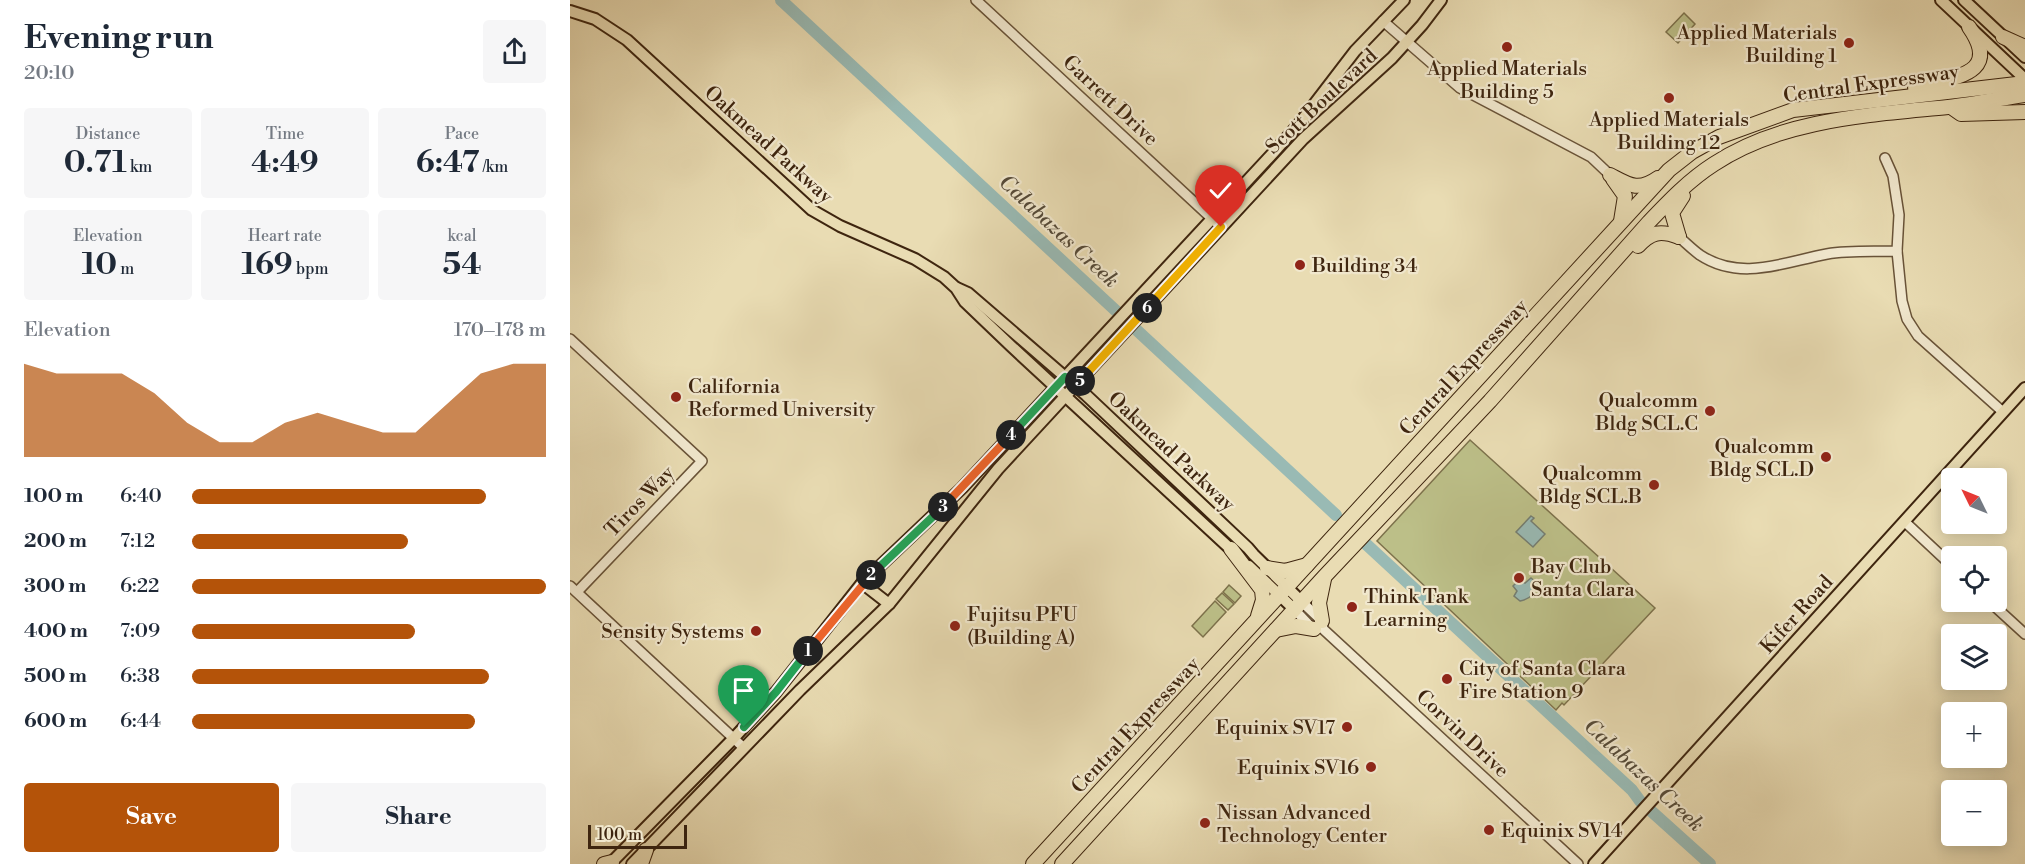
<!DOCTYPE html>
<html lang="en">
<head>
<meta charset="utf-8">
<style>
  body { margin:0; font-family:"Libre Bodoni",serif; background:#f6f6f7; color:#1f2937; height:100vh; display:flex; flex-direction:column; font-size:22px; white-space:nowrap }
  * { box-sizing:border-box; margin:0 }
  p { font-size:20px; color:#747a83 }
  .icon { flex:none; width:33px; height:33px; fill:none; stroke:currentColor; stroke-width:2; stroke-linecap:round; stroke-linejoin:round }
  .map { position:relative; flex:1; overflow:hidden }
  .details { display:flex; flex-direction:column; background:#fff; width:570px }
  .details>* { flex:none }
  .needle { width:39px; rotate:313deg }
  .tools { position:absolute; left:1371px; top:468px; display:grid; gap:12px }
  .tools a { display:grid; place-items:center; width:66px; height:66px; border-radius:6px; background:#fff; box-shadow:0 3px 15px #0003; font-size:30px }
  .scale { position:absolute; left:18px; bottom:15px; width:99px; box-sizing:border-box; padding-left:6px; border:3px solid #3e250f; border-top:0; font-size:16px; line-height:21px; white-space:nowrap; color:#3e250f; -webkit-text-stroke:4px #f1e8ce; paint-order:stroke }
  .pin { position:absolute; display:grid; place-items:center; width:51px; height:51px; color:#fff; margin:-62px -26px; border-radius:50% 50% 50% 0; rotate:-45deg; box-shadow:0 0 6px #0007 }
  .pin .icon { rotate:45deg }
  .km { position:absolute; width:30px; height:30px; margin:-15px; border-radius:50%; background:#222; color:#fff; font-size:16px; line-height:30px; text-align:center }
  .round { display:grid; place-items:center; flex:none; width:63px; height:63px; border-radius:6px; background:#f6f6f7 }
  .overview { display:flex; align-items:center; justify-content:space-between; height:102px; padding:0 24px }
  h1 { font-size:33px; font-weight:700; line-height:45px }
  .stats { display:grid; grid-template-columns:repeat(3,1fr); gap:9px; height:102px; padding:6px 24px }
  .stats div { display:grid; align-content:center; border-radius:6px; background:#f6f6f7; text-align:center }
  .stats b { font-size:30px; font-weight:700 }
  .stats small { font-size:16px; font-weight:400 }
  .stats p { font-size:16px }
  .chart { height:168px; padding:12px 24px }
  .chart p { display:flex; justify-content:space-between }
  .chart svg { width:100%; height:108px; margin-top:6px; fill:#b45309; opacity:.7 }
  .primary-button { display:flex; gap:12px; margin-top:auto; padding:12px 24px }
  .primary-button a { flex:1; height:69px; border-radius:6px; background:#b45309; color:#fff; font-size:24px; font-weight:700; line-height:69px; text-align:center }
  .primary-button a+a { background:#f6f6f7; color:#1f2937 }
  ul { padding:0 24px; list-style:none; font-size:20px }
  li { display:grid; grid-template-columns:96px 72px 1fr; align-items:center; height:45px }
  li i { height:15px; border-radius:8px; background:#b45309 }
  main { display:flex; flex:1; min-height:0 }
  .map>svg:first-child { display:block }
  .green { fill:#bcbf88; stroke:#7d724c; stroke-width:1.5 }
  .water { fill:#99bab4; stroke:#757e72; stroke-width:1.5 }
  .lines { fill:none; stroke-linecap:round; stroke-linejoin:round }
  .river { stroke:#99bab4; stroke-width:12 }
  .minor-casing { stroke:#695338; stroke-width:12 }
  .major-casing { stroke:#3e250f; stroke-width:14 }
  .highway-casing { stroke:#3e250f; stroke-width:16 }
  .minor { stroke:#f1e8ce; stroke-width:9 }
  .major { stroke:#e9dcb3; stroke-width:10 }
  .highway { stroke:#e9dcb3; stroke-width:14 }
  .split-1-casing { stroke:#fff; stroke-width:12 }
  .split-2-casing { stroke:#fff; stroke-width:12 }
  .split-3-casing { stroke:#fff; stroke-width:12 }
  .split-4-casing { stroke:#fff; stroke-width:12 }
  .split-5-casing { stroke:#fff; stroke-width:12 }
  .split-6-casing { stroke:#fff; stroke-width:12 }
  .split-7-casing { stroke:#fff; stroke-width:12 }
  .split-1 { stroke:#22a559; stroke-width:8 }
  .split-2 { stroke:#f0652b; stroke-width:8 }
  .split-3 { stroke:#22a559; stroke-width:8 }
  .split-4 { stroke:#f0652b; stroke-width:8 }
  .split-5 { stroke:#22a559; stroke-width:8 }
  .split-6 { stroke:#f5b400; stroke-width:8 }
  .split-7 { stroke:#f5b400; stroke-width:8 }
  .poi-dot { fill:#8f2418; stroke:#f1e8ce; stroke-width:2 }
  .labels { text-anchor:middle; stroke-width:4.5; stroke-linejoin:round; paint-order:stroke }
  .poi-label { font-size:20px; fill:#3e250f; stroke:#f1e8ce; text-anchor:start }
  .street-label { font-size:20px; fill:#3e250f; stroke:#f1e8ce }
  .water-label { font-size:21px; font-style:italic; fill:#554a38; stroke:#f1e8ce }
</style>
</head>
<body>
<main>
<section class="details">
<div class="overview"><div><h1>Evening run</h1><p>20:10</p></div><a class="round"><svg class="icon" aria-label="share" viewBox="0 0 24 24"><path d="M12 15V3M7 8l5-5 5 5M5 13v7h14v-7"/></svg></a></div>
<div class="stats">
<div><p>Distance</p><b>0.71<small> km</small></b></div>
<div><p>Time</p><b>4:49</b></div>
<div><p>Pace</p><b>6:47<small> /km</small></b></div>
</div>
<div class="stats">
<div><p>Elevation</p><b>10<small> m</small></b></div>
<div><p>Heart rate</p><b>169<small> bpm</small></b></div>
<div><p>kcal</p><b>54</b></div>
</div>
<div class="chart"><p><span>Elevation</span>170–178 m</p>
<svg viewBox="0 0 160 44" preserveAspectRatio="none"><path d="M0 44V6L10 10L20 10L30 10L40 18L50 30L60 38L70 38L80 30L90 26L100 30L110 34L120 34L130 22L140 10L150 6L160 6V44z"/></svg>
</div>
<ul>
<li><b>100 m</b>6:40<i style="width:83%"></i></li>
<li><b>200 m</b>7:12<i style="width:61%"></i></li>
<li><b>300 m</b>6:22<i style="width:100%"></i></li>
<li><b>400 m</b>7:09<i style="width:63%"></i></li>
<li><b>500 m</b>6:38<i style="width:84%"></i></li>
<li><b>600 m</b>6:44<i style="width:80%"></i></li>
</ul>
<div class="primary-button"><a>Save</a><a>Share</a></div>
</section>
<div class="map">
<svg width="1455" height="864" viewBox="0 0 1455 864">
  <rect width="100%" height="100%" fill="#e9dcb3"/>
  <filter id="stains"><feTurbulence type="fractalNoise" baseFrequency=".00333" numOctaves="4"/><feColorMatrix values="0 0 0 0 .2 0 0 0 0 .09 0 0 0 0 .02 0 0 0 .5 -.17"/></filter>
  <radialGradient id="worn" r=".72"><stop offset=".6" stop-color="#630" stop-opacity="0"/><stop offset="1" stop-color="#630" stop-opacity=".3"/></radialGradient>
  <!-- green -->
  <g class="green">
    <polygon points="1114,13 1125,24 1108,43 1096,32"/>
    <polygon points="900,440 1085,608 994,705 992,703 986,710 807,541"/>
    <polygon points="659,585 671,596 665,603 653,592"/>
    <polygon points="652,593 664,604 658,610 646,599"/>
    <polygon points="645,601 656,612 633,637 622,626"/>
  </g>
  <!-- water -->
  <g class="water">
    <polygon points="961,516 964,518 961,521 975,534 963,547 946,532"/>
    <path d="M961,578L967,583C966,593 960,599 950,601L944,596L947,591L943,586L949,580L955,583Z"/>
  </g>
  <g class="lines">
    <!-- river -->
    <g class="river">
      <polyline points="211,0 766,515"/>
      <polyline points="796,544 1062,790 1070,801 1140,864"/>
    </g>
    <!-- minor casing -->
    <g class="minor-casing">
      <g id="minor">
        <polyline points="406,0 651,227"/>
        <polyline points="813,21 890,88 1021,157 1040,175"/>
        <polyline points="1315,158 1323,176 1329,215 1327,251 1332,301 1337,319 1348,336 1433,412"/>
        <path d="M1109,237C1116,243 1123,250 1130,255C1171,282 1214,262 1257,254C1280,250 1304,252 1327,251"/>
        <polyline points="0,339 132,461 7,592"/>
        <polyline points="1335,522 1382,566"/>
        <polyline points="0,586 174,748"/>
        <polyline points="732,602 752,621 753,629 1008,864"/>
        <polyline points="1420,602 1455,634"/>
        <polyline points="725,610 742,628"/>
      </g>
    </g>
    <!-- major casing -->
    <g class="major-casing">
      <g id="major">
        <polyline points="1371,0 1455,79"/>
        <polyline points="1394,0 1455,57"/>
        <polyline points="0,11 25,19 57,40 242,210 270,226 345,259 374,277 386,288 395,302 441,346 666,554"/>
        <polyline points="387,288 398,293 516,395 678,548 684,555 732,602"/>
        <polyline points="679,566 725,610"/>
        <polyline points="292,583 319,604"/>
        <polyline points="40,864 164,738 206,692 292,583 392,488 704,152 729,124 785,51 834,0"/>
        <polyline points="62,864 230,690 319,604 428,469 733,139 822,58 852,25 871,0"/>
        <polyline points="1024,864 1455,388"/>
      </g>
    </g>
    <!-- highway casing -->
    <g class="highway-casing">
      <g id="highway">
        <polyline points="1433,37 1455,47"/>
        <path d="M1345,88C1379,77 1434,77 1399,27"/>
        <polyline points="1381,107 1391,114 1455,112"/>
        <path d="M1040,175C1059,185 1068,192 1088,178"/>
        <polyline points="1043,179 1055,196 1051,221"/>
        <polyline points="1109,237 1102,213 1113,196"/>
        <path d="M1068,246C1081,232 1090,230 1109,237"/>
        <polyline points="661,549 692,590 693,600 688,616"/>
        <polyline points="697,568 715,571 737,565"/>
        <polyline points="752,621 749,603 754,579"/>
        <polyline points="706,630 726,626 744,629"/>
        <polyline points="34,864 42,862"/>
        <polyline points="71,864 76,850"/>
        <polyline points="463,864 1099,170 1122,152 1149,137 1223,110 1455,83"/>
        <path d="M492,864L754,577L920,401L1079,222C1099,201 1119,180 1144,164C1212,119 1299,115 1378,107C1404,104 1429,99 1455,95"/>
      </g>
    </g>
    <!-- minor -->
    <use href="#minor" class="minor"/>
    <!-- major -->
    <use href="#major" class="major"/>
    <!-- highway -->
    <use href="#highway" class="highway"/>
  </g>
  <g class="lines">
    <!-- split-1 casing -->
    <g class="split-1-casing">
      <polyline id="split-1" points="174,727 206,692 238,651"/>
    </g>
    <!-- split-2 casing -->
    <g class="split-2-casing">
      <polyline id="split-2" points="238,651 301,575"/>
    </g>
    <!-- split-3 casing -->
    <g class="split-3-casing">
      <polyline id="split-3" points="301,575 373,507"/>
    </g>
    <!-- split-4 casing -->
    <g class="split-4-casing">
      <polyline id="split-4" points="373,507 441,435"/>
    </g>
    <!-- split-5 casing -->
    <g class="split-5-casing">
      <polyline id="split-5" points="441,435 495,377 505,386 510,381"/>
    </g>
    <!-- split-6 casing -->
    <g class="split-6-casing">
      <polyline id="split-6" points="510,381 577,308"/>
    </g>
    <!-- split-7 casing -->
    <g class="split-7-casing">
      <polyline id="split-7" points="577,308 651,227"/>
    </g>
    <!-- split-1 -->
    <use href="#split-1" class="split-1"/>
    <!-- split-2 -->
    <use href="#split-2" class="split-2"/>
    <!-- split-3 -->
    <use href="#split-3" class="split-3"/>
    <!-- split-4 -->
    <use href="#split-4" class="split-4"/>
    <!-- split-5 -->
    <use href="#split-5" class="split-5"/>
    <!-- split-6 -->
    <use href="#split-6" class="split-6"/>
    <!-- split-7 -->
    <use href="#split-7" class="split-7"/>
  </g>
  <!-- markers -->
  <g class="poi-dot">
    <circle cx="1279" cy="43" r="6"/>
    <circle cx="937" cy="47" r="6"/>
    <circle cx="1099" cy="98" r="6"/>
    <circle cx="730" cy="265" r="6"/>
    <circle cx="106" cy="397" r="6"/>
    <circle cx="1140" cy="411" r="6"/>
    <circle cx="1256" cy="457" r="6"/>
    <circle cx="1084" cy="485" r="6"/>
    <circle cx="949" cy="578" r="6"/>
    <circle cx="782" cy="607" r="6"/>
    <circle cx="385" cy="626" r="6"/>
    <circle cx="186" cy="631" r="6"/>
    <circle cx="877" cy="679" r="6"/>
    <circle cx="777" cy="727" r="6"/>
    <circle cx="801" cy="767" r="6"/>
    <circle cx="635" cy="823" r="6"/>
    <circle cx="919" cy="830" r="6"/>
  </g>
  <g class="labels">
    <!-- poi labels -->
    <g class="poi-label">
      <text x="1267" y="39" text-anchor="end">Applied Materials<tspan x="1267" dy="23">Building 1</tspan></text>
      <text x="937" y="75" text-anchor="middle">Applied Materials<tspan x="937" dy="23">Building 5</tspan></text>
      <text x="1099" y="126" text-anchor="middle">Applied Materials<tspan x="1099" dy="23">Building 12</tspan></text>
      <text x="742" y="272">Building 34</text>
      <text x="118" y="393">California<tspan x="118" dy="23">Reformed University</tspan></text>
      <text x="1128" y="407" text-anchor="end">Qualcomm<tspan x="1128" dy="23">Bldg SCL.C</tspan></text>
      <text x="1244" y="453" text-anchor="end">Qualcomm<tspan x="1244" dy="23">Bldg SCL.D</tspan></text>
      <text x="1072" y="480" text-anchor="end">Qualcomm<tspan x="1072" dy="23">Bldg SCL.B</tspan></text>
      <text x="961" y="573">Bay Club<tspan x="961" dy="23">Santa Clara</tspan></text>
      <text x="794" y="603">Think Tank<tspan x="794" dy="23">Learning</tspan></text>
      <text x="397" y="621">Fujitsu PFU<tspan x="397" dy="23">(Building A)</tspan></text>
      <text x="174" y="638" text-anchor="end">Sensity Systems</text>
      <text x="889" y="675">City of Santa Clara<tspan x="889" dy="23">Fire Station 9</tspan></text>
      <text x="765" y="734" text-anchor="end">Equinix SV17</text>
      <text x="789" y="774" text-anchor="end">Equinix SV16</text>
      <text x="647" y="819">Nissan Advanced<tspan x="647" dy="23">Technology Center</tspan></text>
      <text x="931" y="837">Equinix SV14</text>
    </g>
    <!-- street labels -->
    <g class="street-label">
      <text transform="translate(1301 83) rotate(-8)" y="7">Central Expressway</text>
      <text transform="translate(541 100) rotate(43)" y="7">Garrett Drive</text>
      <text transform="translate(751 101) rotate(-43)" y="7">Scott Boulevard</text>
      <text transform="translate(199 144) rotate(42)" y="7">Oakmead Parkway</text>
      <text transform="translate(893 367) rotate(-47)" y="7">Central Expressway</text>
      <text transform="translate(602 451) rotate(43)" y="7">Oakmead Parkway</text>
      <text transform="translate(69 501) rotate(-46)" y="7">Tiros Way</text>
      <text transform="translate(1226 614) rotate(-48)" y="7">Kifer Road</text>
      <text transform="translate(565 725) rotate(-47)" y="7">Central Expressway</text>
      <text transform="translate(893 733) rotate(43)" y="7">Corvin Drive</text>
    </g>
    <!-- water labels -->
    <g class="water-label">
      <text transform="translate(489 231) rotate(43)" y="7">Calabazas Creek</text>
      <text transform="translate(1074 775) rotate(43)" y="7">Calabazas Creek</text>
    </g>
  </g>
  <rect width="100%" height="100%" filter="url(#stains)"/>
  <rect width="100%" height="100%" fill="url(#worn)"/>
</svg>
<div class="tools">
<a><svg class="needle" viewBox="-14 -14 28 28"><path d="M0-13l5 13h-10z" fill="#e53935"/><path d="M0 13l5-13h-10z" fill="#747a83"/></svg></a>
<a><svg class="icon" aria-label="locate" viewBox="0 0 24 24"><circle cx="12" cy="12" r="6"/><path d="M12 2v4M12 18v4M2 12h4M18 12h4"/></svg></a>
<a><svg class="icon" aria-label="layers" viewBox="0 0 24 24"><path d="M12 4l9 5-9 5-9-5zM3 14l9 5 9-5"/></svg></a>
<a>+</a>
<a>−</a>
</div>
<div class="scale">100 m</div>
<div class="pin" style="left:174px;top:727px;background:#1e9e55"><svg class="icon" aria-label="arrive" viewBox="0 0 24 24"><path d="M6 21V4h12l-3 4 3 4H6"/></svg></div>
<div class="pin" style="left:651px;top:227px;background:#d93025"><svg class="icon" aria-label="check" viewBox="0 0 24 24"><path d="M5 12l5 5 9-10"/></svg></div>
<b class="km" style="left:238px;top:651px">1</b>
<b class="km" style="left:301px;top:575px">2</b>
<b class="km" style="left:373px;top:507px">3</b>
<b class="km" style="left:441px;top:435px">4</b>
<b class="km" style="left:510px;top:381px">5</b>
<b class="km" style="left:577px;top:308px">6</b>
</div>
</main>
</body>
</html>
